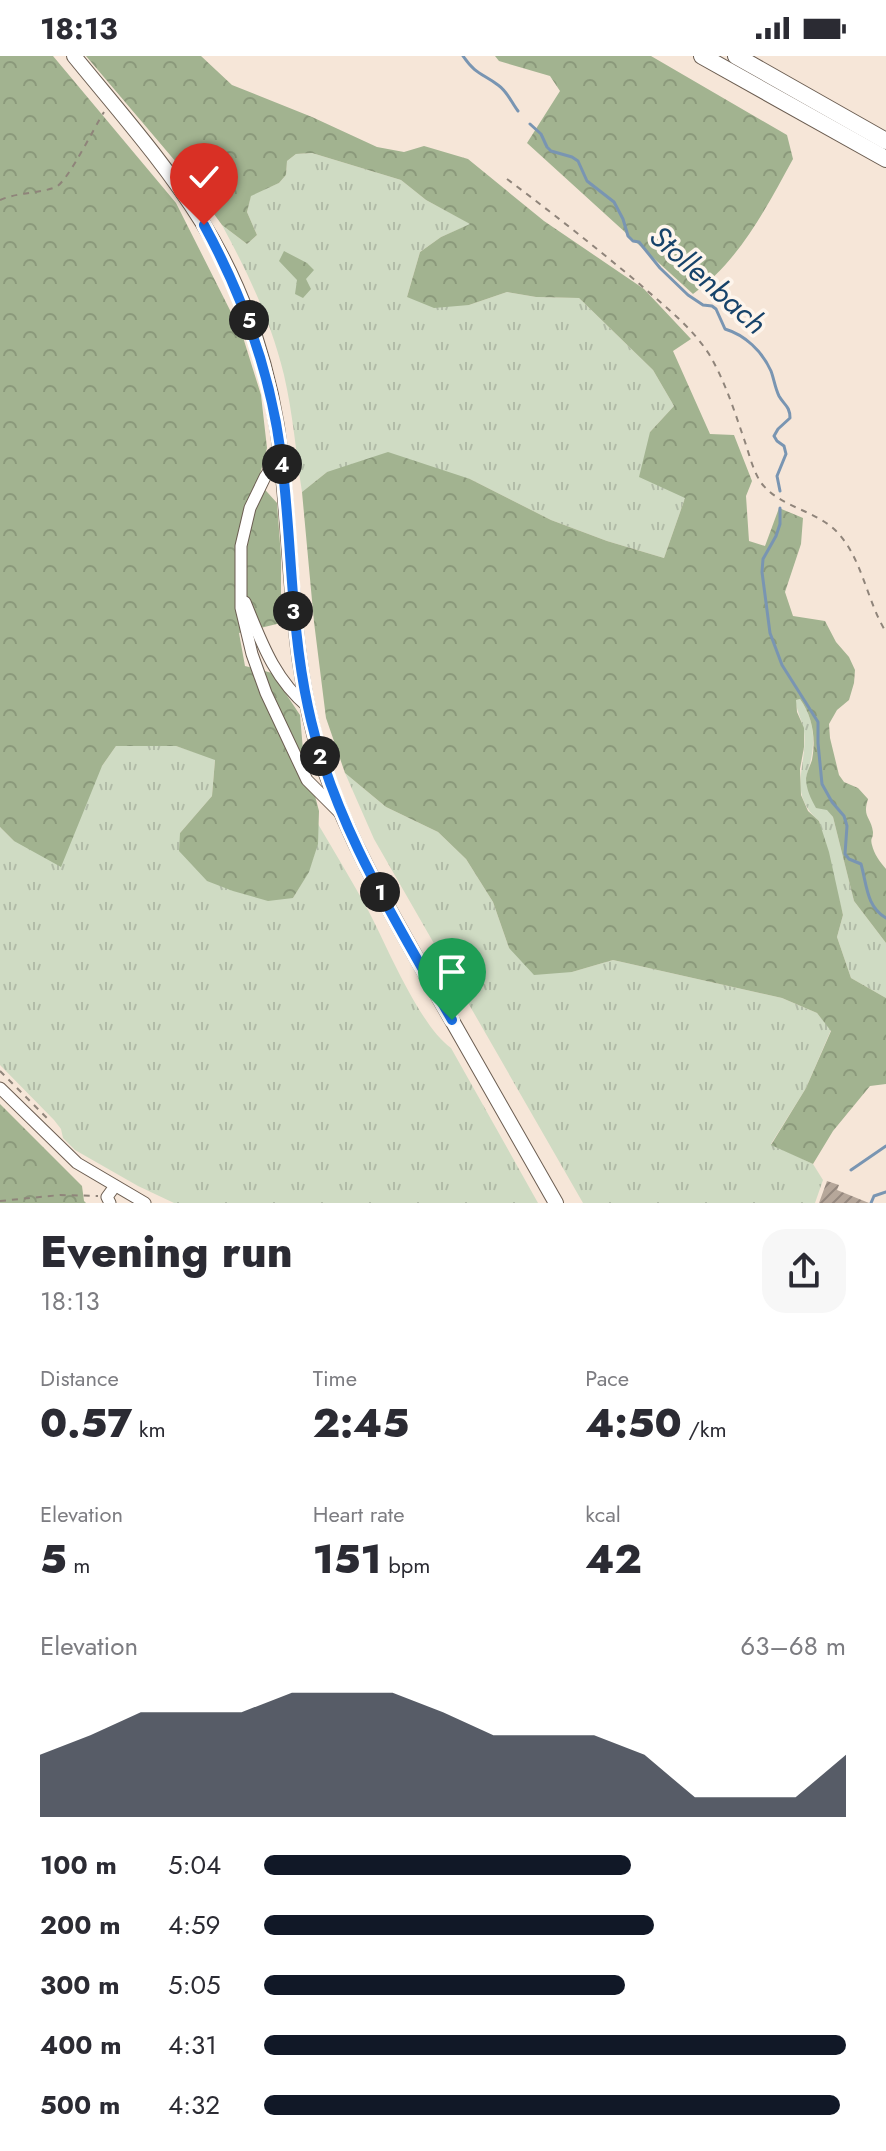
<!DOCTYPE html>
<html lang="en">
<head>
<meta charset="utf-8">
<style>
  body { margin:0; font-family:Jost,sans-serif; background:#f7f7f7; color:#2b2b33; height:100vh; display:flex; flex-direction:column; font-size:30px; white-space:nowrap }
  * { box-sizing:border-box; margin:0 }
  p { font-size:26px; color:#7c7c81 }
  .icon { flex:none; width:44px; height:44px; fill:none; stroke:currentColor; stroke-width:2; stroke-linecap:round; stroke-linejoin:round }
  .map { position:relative; height:1147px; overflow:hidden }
  .sheet { display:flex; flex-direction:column; background:#fff; flex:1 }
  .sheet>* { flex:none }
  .pin { position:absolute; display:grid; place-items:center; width:68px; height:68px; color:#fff; margin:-82px -34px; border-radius:50% 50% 50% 0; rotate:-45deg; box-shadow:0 0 8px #0007 }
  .pin .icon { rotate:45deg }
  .km { position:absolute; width:40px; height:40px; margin:-20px; border-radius:50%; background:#222; color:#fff; font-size:22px; line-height:40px; text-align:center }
  .round { display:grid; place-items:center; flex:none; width:84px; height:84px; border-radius:24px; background:#f7f7f7 }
  .summary { display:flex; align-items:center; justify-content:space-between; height:136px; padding:0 40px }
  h1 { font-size:44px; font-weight:800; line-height:60px }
  .stats { display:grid; grid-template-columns:repeat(3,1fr); gap:12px; height:136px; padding:8px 40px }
  .stats div { display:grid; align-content:center }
  .stats b { font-size:40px; font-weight:800 }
  .stats small { font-size:22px; font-weight:400 }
  .stats p { font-size:22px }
  .chart { height:224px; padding:16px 40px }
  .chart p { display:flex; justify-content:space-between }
  .chart svg { width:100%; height:144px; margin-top:8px; fill:#111827; opacity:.7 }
  ul { padding:0 40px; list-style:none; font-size:26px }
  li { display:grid; grid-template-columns:128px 96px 1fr; align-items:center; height:60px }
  li i { height:20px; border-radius:10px; background:#111827 }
  .status { display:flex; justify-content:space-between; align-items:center; height:56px; padding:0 40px; background:#fff; direction:ltr }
  .status svg { height:22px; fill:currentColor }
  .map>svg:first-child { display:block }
  .grass { fill:url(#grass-tufts) }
  .forest { fill:url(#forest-crowns) }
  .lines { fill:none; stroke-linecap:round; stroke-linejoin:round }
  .stream { stroke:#7995b2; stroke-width:3 }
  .building { fill:url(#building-hatch) }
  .minor-casing { stroke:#6b5d51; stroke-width:13 }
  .major-casing { stroke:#6b5d51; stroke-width:16 }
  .highway-casing { stroke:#6b5d51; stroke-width:18 }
  .path { stroke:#8f847a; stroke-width:2; stroke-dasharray:6 6; stroke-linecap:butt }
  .minor { stroke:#fff; stroke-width:11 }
  .major { stroke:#fff; stroke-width:14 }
  .highway { stroke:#fff; stroke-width:16 }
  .route-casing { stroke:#fff; stroke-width:16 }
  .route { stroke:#1a73e8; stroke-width:10 }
  .labels { text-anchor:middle; stroke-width:7; stroke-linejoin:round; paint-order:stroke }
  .water-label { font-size:30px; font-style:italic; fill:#17436a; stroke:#fef5ec }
</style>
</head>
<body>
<div class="status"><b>18:13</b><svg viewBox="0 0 49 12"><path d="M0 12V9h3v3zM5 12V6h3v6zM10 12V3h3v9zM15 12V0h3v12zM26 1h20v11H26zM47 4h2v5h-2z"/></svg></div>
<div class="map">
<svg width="886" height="1147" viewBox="0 0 886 1147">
  <defs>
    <pattern id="grass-tufts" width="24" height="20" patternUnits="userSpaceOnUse" patternTransform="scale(2)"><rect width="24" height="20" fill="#cfdbc3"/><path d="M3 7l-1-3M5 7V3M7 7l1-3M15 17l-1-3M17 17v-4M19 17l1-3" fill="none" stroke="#b1bba7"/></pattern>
    <pattern id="forest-crowns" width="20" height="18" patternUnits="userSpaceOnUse" patternTransform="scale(2)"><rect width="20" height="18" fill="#a2b390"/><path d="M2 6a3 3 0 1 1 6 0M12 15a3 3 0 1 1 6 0" fill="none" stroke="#8b997b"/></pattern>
    <pattern id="building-hatch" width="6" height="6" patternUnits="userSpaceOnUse" patternTransform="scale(2)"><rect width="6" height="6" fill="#b6a79a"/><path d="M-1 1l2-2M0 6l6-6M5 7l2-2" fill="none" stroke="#94877d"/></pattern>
  </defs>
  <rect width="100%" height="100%" fill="#f6e6d8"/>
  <!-- grass -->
  <g class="grass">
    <path d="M312,97L401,124L426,144L471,168L441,181L420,196L407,241L469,249L507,236L536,241L579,242L653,314L674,350L650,376L685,442L664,502L607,485L551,464L470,423L327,416L302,436C296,397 293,358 284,319C271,265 248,217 222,169L247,188L257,179L247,156L251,139L279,127L286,119L287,105L296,98Z"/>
    <path d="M800,643C818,668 815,694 806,722L833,761L854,845L886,887V942L851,922L837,881L843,859L819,765C786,736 808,711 804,675C802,665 797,655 795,644Z"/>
    <path d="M116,690H176L215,703L212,740L180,777L293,842C309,816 318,799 318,768C335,797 352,825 368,854C387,890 419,969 451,992L538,1147H174L138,1130L75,1094L63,1082L61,1073L54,1064L0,1009V771L14,785L102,710Z"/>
    <polygon points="345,717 386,751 438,776 466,803 493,846 509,892 572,916 613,904 782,942 817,957 831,974 806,1032 771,1088 813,1108 823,1124 815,1147 583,1147 374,783"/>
  </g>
  <!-- forest -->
  <g class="forest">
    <polygon points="0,0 53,0 176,147 242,278 261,339 267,392 258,426 277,447 281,501 281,567 239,577 245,610 272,617 300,659 303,694 319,755 318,788 309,816 293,842 268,845 233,835 207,825 179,795 180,777 212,740 215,704 176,690 116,690 102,710 61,811 14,785 0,771"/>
    <path d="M86,0H201L232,29L312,61L377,91L404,96L424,90L468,103L544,165L644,233L691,283L673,295L710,378L734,379L752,425L746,440L749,485L765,490L779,452L803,462L801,488L785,536L793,560L825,565L836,586L849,601L855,614L854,627L849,644L837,654L829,668L830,682L839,719L844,726L858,732L868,743C862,762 871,760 873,776C873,784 870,781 872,789C874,798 880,806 886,813V887L854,845L833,761L827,754L816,752C811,743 806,733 806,722C807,716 810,710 812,704C816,683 813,661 800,643L796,644L797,656L804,672V691L800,713L801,739L808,755L819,765L829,796L843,859L837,881L851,922L886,942V1028L870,1030L833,1075L813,1108L771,1089L806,1032L831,975L817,957L782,942L613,904L572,916L534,919L509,892L493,846L466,803L438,776L386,751L345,717L326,662L314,566L302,436L327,416L388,396L470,423L551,464L607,485L664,502L685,442L639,421L650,376L674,350L653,314L579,242L536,241L507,236L469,249L434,252L407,241L420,196L441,181L470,168L426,144L401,124L312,97L296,98L287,105L286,119L279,127L251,140L247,156L257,179L247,188L222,169L176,106Z"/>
    <path d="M495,0H651L787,79L793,103C766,152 740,204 693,238L527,87L560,35L550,20L499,5Z"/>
    <polygon points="284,195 307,207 314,214 306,223 311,233 303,242 295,238 297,224 279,205"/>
    <polygon points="0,1048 82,1130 84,1145 86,1147 0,1147"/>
  </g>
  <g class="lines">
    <!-- stream -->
    <g class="stream">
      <path d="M463,0C476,19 482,17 498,29C508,36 511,46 518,55"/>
      <path d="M530,68L541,78L547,91L551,95L572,101L578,105L587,125L614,146L623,163L628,180L633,185L639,186L660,212L688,239L703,249L712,250L716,253L725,273C745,279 762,295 771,315C774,323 775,332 779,340C784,349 790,350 790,362L778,373L774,380L777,385L784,390L786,398L777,420L780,435"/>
      <path d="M780,452V468L776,480L763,503L762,516L770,577L782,609L818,666V687L822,728L832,746L844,760L847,770L845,798L849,803L861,808C867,829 866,850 886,862"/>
      <polyline points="851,1114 886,1090"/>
      <polyline points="871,1147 874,1140 886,1136"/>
    </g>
  </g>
  <!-- building -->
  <polygon class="building" points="827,1125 839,1129 837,1134 869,1147 819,1147"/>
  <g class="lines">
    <!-- minor casing -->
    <g class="minor-casing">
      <g id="minor">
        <polyline points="281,398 265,421 250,452 241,490 241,552 252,598 266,637 307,724 340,757"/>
        <path d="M245,546C261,585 274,623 308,651"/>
        <polyline points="0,1032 77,1107 145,1147"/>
        <polyline points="110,1147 107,1141 115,1130"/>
      </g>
    </g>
    <!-- major casing -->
    <g class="major-casing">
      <path id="major" d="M74,0C118,54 165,107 202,166C246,236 272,319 281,400C293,506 290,613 325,715C351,789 391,857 430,926C472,999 514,1073 556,1147"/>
    </g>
    <!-- highway casing -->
    <g class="highway-casing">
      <g id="highway">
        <polyline points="702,0 886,103"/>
        <polyline points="736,0 886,85"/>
      </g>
    </g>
    <!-- path -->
    <g class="path">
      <path d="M507,123C551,156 594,190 636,225C662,248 690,269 709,298C725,325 734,354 744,383C749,397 753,416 762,428C781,451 813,454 834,473C862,499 866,544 886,576"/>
      <path d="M0,144C18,136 38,138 56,131C68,125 95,70 104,56"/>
      <polyline points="0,1015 47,1062"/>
      <polyline points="0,1145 60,1139 98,1140"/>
    </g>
    <!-- minor -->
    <use href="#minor" class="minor"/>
    <!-- major -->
    <use href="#major" class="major"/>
    <!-- highway -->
    <use href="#highway" class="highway"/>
  </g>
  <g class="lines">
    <!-- route casing -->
    <g class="route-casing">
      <path id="route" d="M204,169C244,242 270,315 281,398C292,482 290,568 308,651C332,765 395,864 452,964"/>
    </g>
    <!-- route -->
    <use href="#route" class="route"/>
  </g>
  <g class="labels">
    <!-- water labels -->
    <g class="water-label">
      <text transform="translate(708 224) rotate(42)" y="10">Stollenbach</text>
    </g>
  </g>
</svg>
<div class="pin" style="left:452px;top:964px;background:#1e9e55"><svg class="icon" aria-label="arrive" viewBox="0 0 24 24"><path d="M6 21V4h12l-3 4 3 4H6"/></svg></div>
<div class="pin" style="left:204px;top:169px;background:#d93025"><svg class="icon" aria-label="check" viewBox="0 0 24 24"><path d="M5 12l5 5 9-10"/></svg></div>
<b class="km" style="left:380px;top:836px">1</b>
<b class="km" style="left:320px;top:700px">2</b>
<b class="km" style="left:293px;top:555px">3</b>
<b class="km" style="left:282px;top:408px">4</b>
<b class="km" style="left:249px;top:264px">5</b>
</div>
<section class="sheet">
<div class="summary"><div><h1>Evening run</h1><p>18:13</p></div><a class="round"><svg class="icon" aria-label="share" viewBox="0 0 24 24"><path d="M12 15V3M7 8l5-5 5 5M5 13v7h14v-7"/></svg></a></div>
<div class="stats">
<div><p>Distance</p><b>0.57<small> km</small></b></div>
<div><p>Time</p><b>2:45</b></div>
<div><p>Pace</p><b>4:50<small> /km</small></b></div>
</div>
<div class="stats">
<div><p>Elevation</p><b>5<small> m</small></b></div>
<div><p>Heart rate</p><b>151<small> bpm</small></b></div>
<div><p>kcal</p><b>42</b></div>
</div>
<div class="chart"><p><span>Elevation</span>63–68 m</p>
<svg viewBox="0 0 160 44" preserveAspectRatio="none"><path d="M0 44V25L10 19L20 12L30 12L40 12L50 6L60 6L70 6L80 12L90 19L100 19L110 19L120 25L130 38L140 38L150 38L160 25V44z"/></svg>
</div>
<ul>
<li><b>100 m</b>5:04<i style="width:63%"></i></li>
<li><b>200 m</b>4:59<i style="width:67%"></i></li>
<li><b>300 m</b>5:05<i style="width:62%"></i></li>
<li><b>400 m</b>4:31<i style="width:100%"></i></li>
<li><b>500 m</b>4:32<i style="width:99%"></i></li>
</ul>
</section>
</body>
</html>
